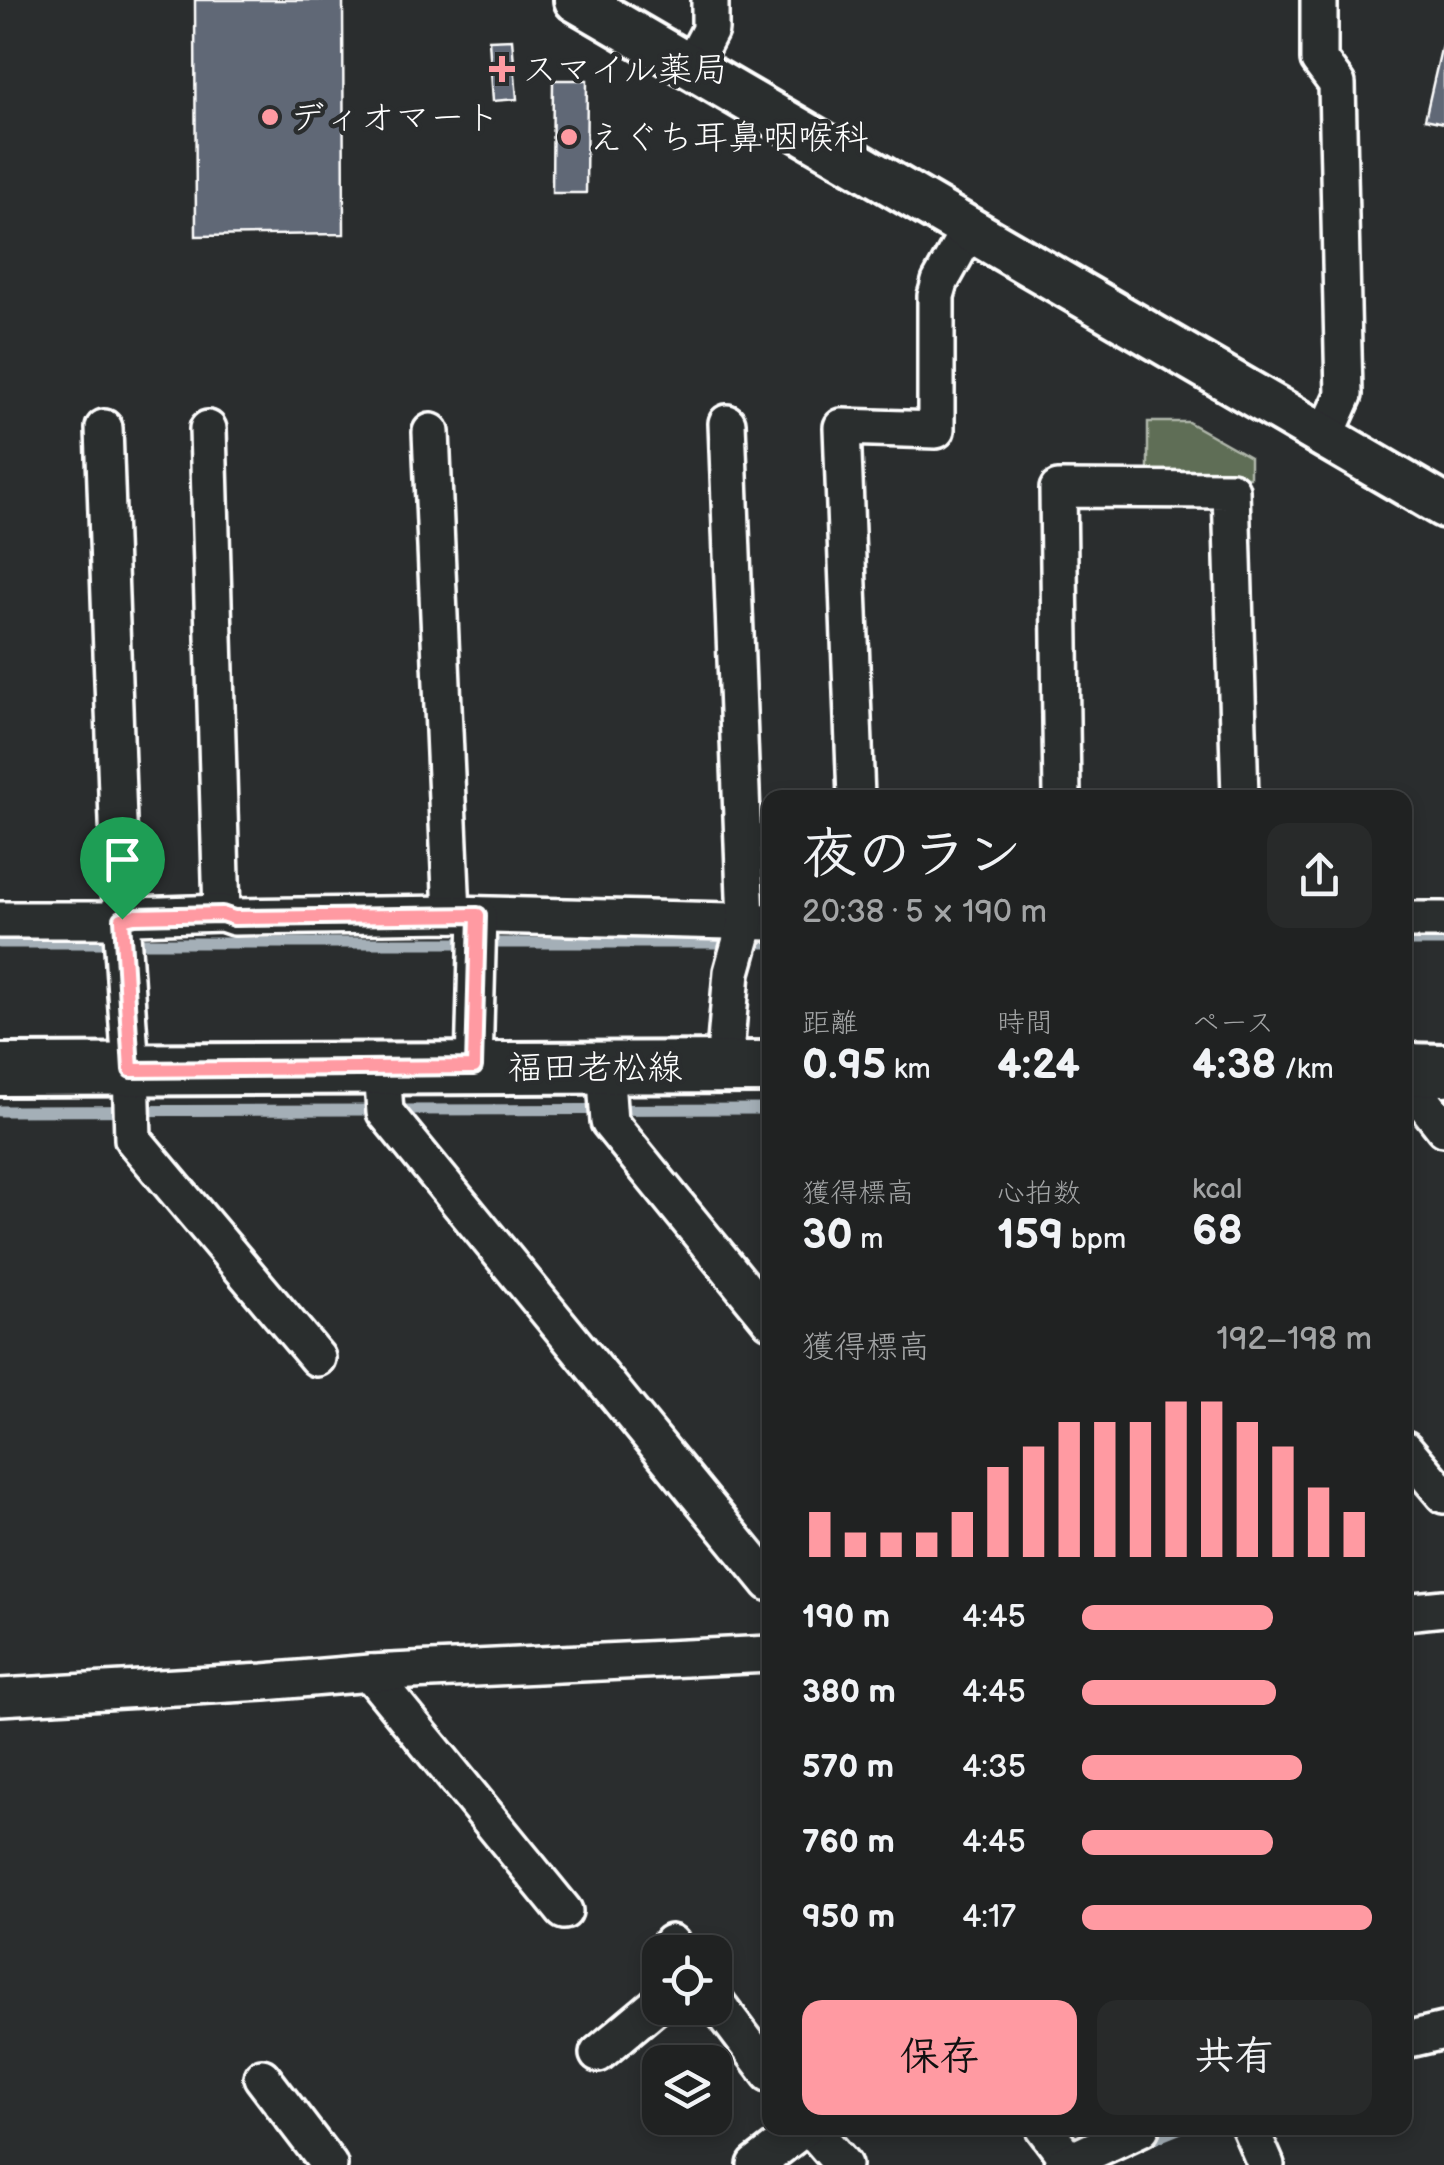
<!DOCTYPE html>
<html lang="ja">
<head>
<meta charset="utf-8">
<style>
  body { margin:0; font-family:"Balsamiq Sans","Klee One",sans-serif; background:#282a2a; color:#f1f3f6; height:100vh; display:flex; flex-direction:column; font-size:38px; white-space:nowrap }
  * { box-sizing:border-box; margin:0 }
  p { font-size:32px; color:#a2a4a5 }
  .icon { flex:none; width:55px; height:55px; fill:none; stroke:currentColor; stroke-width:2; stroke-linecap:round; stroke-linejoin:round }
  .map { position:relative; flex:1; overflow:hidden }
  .details { position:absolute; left:762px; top:790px; width:650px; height:1345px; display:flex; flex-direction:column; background:#202222; border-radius:20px; box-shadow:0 5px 15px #0003,0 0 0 2px #3d3f40 }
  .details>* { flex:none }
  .tools { position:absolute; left:642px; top:1935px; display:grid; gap:20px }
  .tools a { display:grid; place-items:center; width:90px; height:90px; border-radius:20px; background:#202222; box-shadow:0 5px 15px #0003,0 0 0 2px #3d3f40; font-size:50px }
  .pin { position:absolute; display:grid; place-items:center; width:85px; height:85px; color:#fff; margin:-102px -42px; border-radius:50% 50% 50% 0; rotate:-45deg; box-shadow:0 0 10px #0007 }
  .pin .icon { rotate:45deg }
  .round { display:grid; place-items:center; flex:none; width:105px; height:105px; border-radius:20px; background:#282a2a }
  .head { display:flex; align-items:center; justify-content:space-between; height:170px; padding:0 40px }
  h1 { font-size:55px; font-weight:800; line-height:75px }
  .stats { display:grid; grid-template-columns:repeat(3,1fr); gap:15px; height:170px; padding:10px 40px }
  .stats div { display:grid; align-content:center }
  .stats b { font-size:42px; font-weight:800 }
  .stats small { font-size:28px; font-weight:400 }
  .stats p { font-size:28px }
  .chart { height:280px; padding:20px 40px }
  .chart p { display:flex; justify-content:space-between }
  .chart svg { width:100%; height:180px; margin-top:10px; stroke:#ff9aa2; stroke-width:6 }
  .primary-button { display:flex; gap:20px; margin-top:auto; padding:20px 40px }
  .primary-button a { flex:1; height:115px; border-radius:20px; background:#ff9aa2; color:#111; font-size:40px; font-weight:800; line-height:115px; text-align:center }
  .primary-button a+a { background:#282a2a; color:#f1f3f6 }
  ul { padding:0 40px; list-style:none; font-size:32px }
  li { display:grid; grid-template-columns:160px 120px 1fr; align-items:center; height:75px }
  li i { height:25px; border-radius:12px; background:#ff9aa2 }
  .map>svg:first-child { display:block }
  .green { fill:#5f6e56; stroke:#afb6aa; stroke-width:2.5 }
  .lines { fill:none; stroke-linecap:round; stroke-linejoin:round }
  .stream { stroke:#a4afb7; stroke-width:11 }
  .building { fill:#616876; stroke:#fff; stroke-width:2.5 }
  .minor-casing { stroke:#fff; stroke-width:42 }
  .tertiary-casing { stroke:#fff; stroke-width:50 }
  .secondary-casing { stroke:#fff; stroke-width:58 }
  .minor { stroke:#2a2d2e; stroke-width:35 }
  .tertiary { stroke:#2a2d2e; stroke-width:42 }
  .secondary { stroke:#2a2d2e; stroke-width:50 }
  .route-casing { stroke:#fff; stroke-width:20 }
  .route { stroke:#ff9aa2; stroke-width:12 }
  .poi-dot { fill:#ff9aa2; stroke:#2a2d2e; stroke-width:4 }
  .labels { text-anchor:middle; stroke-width:9; stroke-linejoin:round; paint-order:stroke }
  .poi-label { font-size:35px; fill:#fff; stroke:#2a2d2e; text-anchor:start }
  .street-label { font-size:35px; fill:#fff; stroke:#2a2d2e }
</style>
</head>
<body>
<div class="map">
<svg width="1444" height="2165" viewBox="0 0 1444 2165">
  <rect width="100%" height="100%" fill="#2a2d2e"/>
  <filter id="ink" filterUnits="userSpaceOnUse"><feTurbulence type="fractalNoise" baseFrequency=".01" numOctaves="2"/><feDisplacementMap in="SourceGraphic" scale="20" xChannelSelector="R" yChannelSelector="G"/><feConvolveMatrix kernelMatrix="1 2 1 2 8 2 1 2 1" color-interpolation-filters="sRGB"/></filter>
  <g filter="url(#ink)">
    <!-- green -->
    <polygon class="green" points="1148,422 1188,422 1250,457 1250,477 1148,476"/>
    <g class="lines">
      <!-- stream -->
      <g class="stream">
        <polyline points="1405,941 1444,941"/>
        <polyline points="0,943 770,943"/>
        <polyline points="0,1111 770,1109"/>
        <polyline points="1144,2143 1181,2128"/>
      </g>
    </g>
    <!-- building -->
    <g class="building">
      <polygon points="195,0 343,0 344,234 196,236"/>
      <polygon points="1444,36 1444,123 1425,119"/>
      <polygon points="512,39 517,99 493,101 489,40"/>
      <polygon points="553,80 587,80 586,193 552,193"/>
    </g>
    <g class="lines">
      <!-- minor casing -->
      <g class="minor-casing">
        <g id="minor">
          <polyline points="1319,0 1319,60 1337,84 1344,395 1325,437"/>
          <polyline points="691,66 710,30 710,0"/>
          <polyline points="104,428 122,933 131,1070 133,1139 317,1358"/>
          <polyline points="208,429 222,913"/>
          <polyline points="431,432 452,914"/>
          <polyline points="856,798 842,427 936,430 936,296 940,282 969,230"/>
          <polyline points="1062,798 1058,489 1231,490 1240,798"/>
          <polyline points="0,920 108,920 135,916 222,913 234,917 452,914 770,922"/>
          <polyline points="1405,920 1444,920"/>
          <polyline points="605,1066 609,1122 770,1320"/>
          <polyline points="724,1066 732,972 746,922 727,423"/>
          <polyline points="474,1067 478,915"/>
          <polyline points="382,1068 385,1112 770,1583"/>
          <polyline points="1405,1078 1444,1128"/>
          <polyline points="1405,1449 1444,1495"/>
          <polyline points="1405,1612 1444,1608"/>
          <polyline points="370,1673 564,1911"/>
          <polyline points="0,1697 264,1682 370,1673 770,1654"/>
          <polyline points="671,1943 678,1952"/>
          <polyline points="715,2001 770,2074"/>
          <polyline points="1405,2040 1444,2031"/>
          <polyline points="598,2054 660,2002"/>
          <polyline points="262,2077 329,2165"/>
          <polyline points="811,2128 843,2165"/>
          <polyline points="1044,2128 1069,2161"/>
          <polyline points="1250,2128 1266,2165"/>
          <polyline points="756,2165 804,2128"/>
          <polyline points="1062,2165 1141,2128"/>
        </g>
      </g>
      <!-- tertiary casing -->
      <g class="tertiary-casing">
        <polyline id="tertiary" points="576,0 1444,506"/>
      </g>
      <!-- secondary casing -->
      <g class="secondary-casing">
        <g id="secondary">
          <polyline points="1405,1069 1444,1070"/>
          <polyline points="0,1070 770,1067"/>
        </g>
      </g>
      <!-- minor -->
      <use href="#minor" class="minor"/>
      <!-- tertiary -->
      <use href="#tertiary" class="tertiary"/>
      <!-- secondary -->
      <use href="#secondary" class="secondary"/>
    </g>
  </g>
  <g class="lines" filter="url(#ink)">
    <!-- route casing -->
    <g class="route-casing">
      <polygon id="route" points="222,914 234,918 478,915 474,1067 131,1070 122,919 134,916"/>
    </g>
    <!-- route -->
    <use href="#route" class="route"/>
  </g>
  <!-- markers -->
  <g class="poi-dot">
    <path d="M497 54h10v10h10v10h-10v10h-10v-10h-10v-10h10z"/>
    <circle cx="270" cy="117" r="10"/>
    <circle cx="569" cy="137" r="10"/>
  </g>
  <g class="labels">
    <!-- poi labels -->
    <g class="poi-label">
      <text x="522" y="81">スマイル薬局</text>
      <text x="290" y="129">ディオマート</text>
      <text x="589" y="149">えぐち耳鼻咽喉科</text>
    </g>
    <!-- street labels -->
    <g class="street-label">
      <text x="595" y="1079">福田老松線</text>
    </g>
  </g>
</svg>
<div class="tools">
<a><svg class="icon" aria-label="locate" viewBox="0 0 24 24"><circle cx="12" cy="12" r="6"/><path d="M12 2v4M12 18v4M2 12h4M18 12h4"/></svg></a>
<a><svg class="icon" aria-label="layers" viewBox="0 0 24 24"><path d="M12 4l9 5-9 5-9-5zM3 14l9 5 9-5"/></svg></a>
</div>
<div class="pin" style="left:122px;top:919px;background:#1e9e55"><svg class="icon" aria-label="arrive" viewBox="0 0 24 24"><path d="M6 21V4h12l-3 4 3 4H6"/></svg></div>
<section class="details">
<div class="head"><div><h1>夜のラン</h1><p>20:38 · 5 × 190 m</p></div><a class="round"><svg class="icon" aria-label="share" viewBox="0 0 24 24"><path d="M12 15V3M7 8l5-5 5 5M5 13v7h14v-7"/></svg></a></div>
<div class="stats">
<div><p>距離</p><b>0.95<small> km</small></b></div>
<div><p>時間</p><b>4:24</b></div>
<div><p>ペース</p><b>4:38<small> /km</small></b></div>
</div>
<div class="stats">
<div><p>獲得標高</p><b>30<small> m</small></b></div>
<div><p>心拍数</p><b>159<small> bpm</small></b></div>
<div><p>kcal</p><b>68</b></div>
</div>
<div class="chart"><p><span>獲得標高</span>192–198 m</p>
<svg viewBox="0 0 160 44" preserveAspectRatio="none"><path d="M5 44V33M15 44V38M25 44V38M35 44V38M45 44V33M55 44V22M65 44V17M75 44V11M85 44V11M95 44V11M105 44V6M115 44V6M125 44V11M135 44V17M145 44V27M155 44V33"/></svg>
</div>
<ul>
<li><b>190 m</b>4:45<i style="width:66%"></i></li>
<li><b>380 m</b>4:45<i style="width:67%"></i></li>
<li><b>570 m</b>4:35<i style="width:76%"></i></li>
<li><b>760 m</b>4:45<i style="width:66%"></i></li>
<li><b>950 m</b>4:17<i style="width:100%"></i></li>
</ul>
<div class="primary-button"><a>保存</a><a>共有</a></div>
</section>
</div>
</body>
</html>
